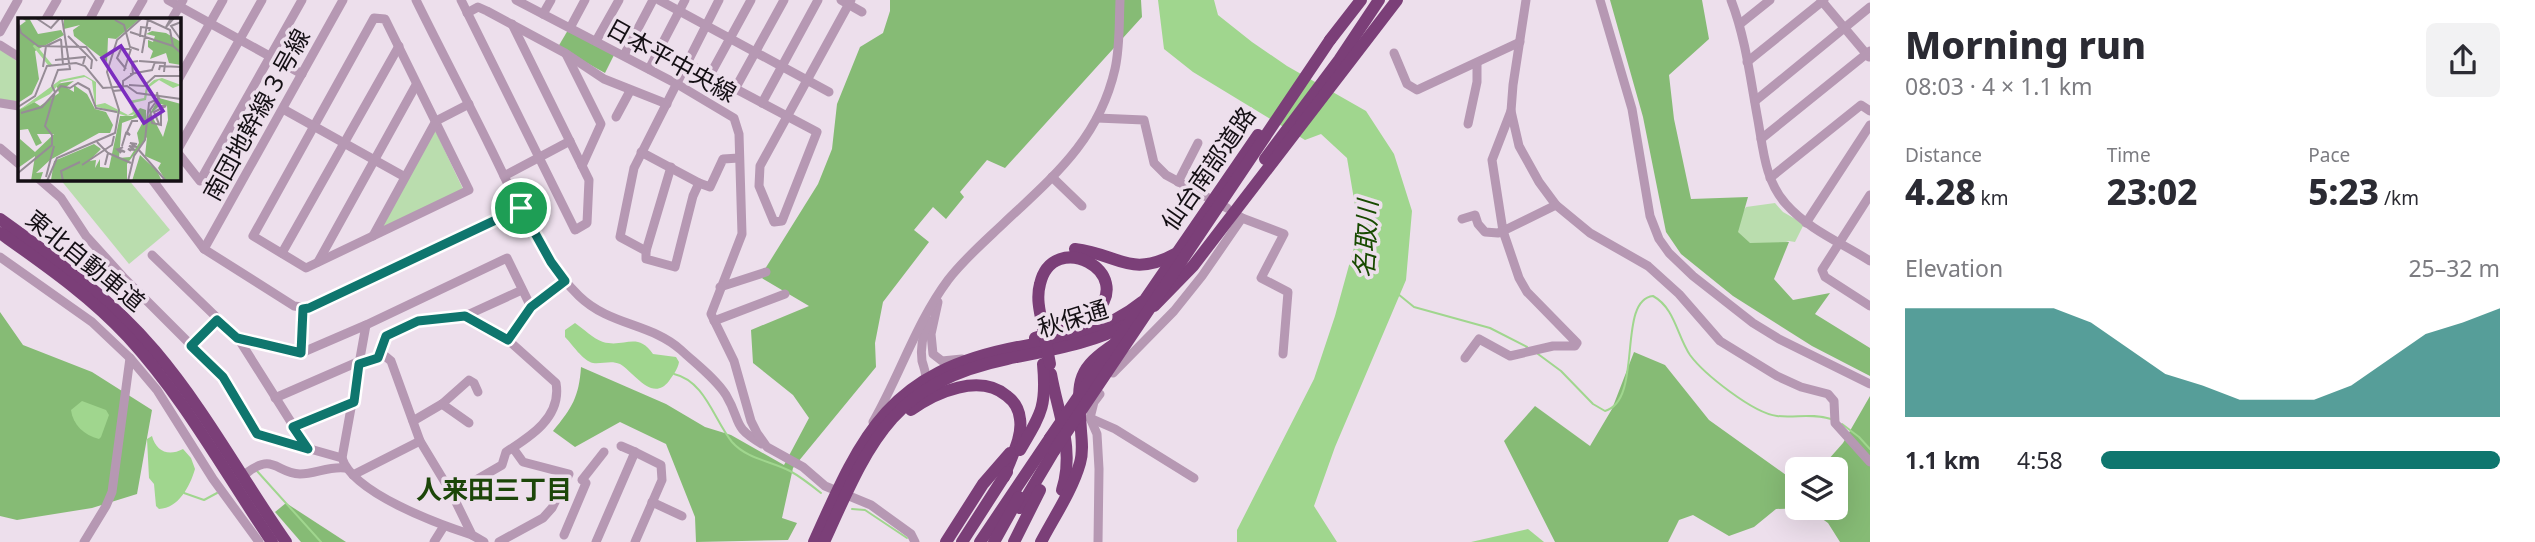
<!DOCTYPE html>
<html lang="en">
<head>
<meta charset="utf-8">
<style>
  body { margin:0; font-family:"Noto Sans","Noto Sans JP",sans-serif; background:#f2f2f3; color:#2b2b33; height:100vh; display:flex; flex-direction:column; font-size:26px; white-space:nowrap }
  * { box-sizing:border-box; margin:0 }
  p { font-size:23px; color:#7c7c81 }
  .icon { flex:none; width:38px; height:38px; fill:none; stroke:currentColor; stroke-width:2; stroke-linecap:round; stroke-linejoin:round }
  .map { position:relative; flex:1; overflow:hidden }
  .side { display:flex; flex-direction:column; background:#fff; width:665px }
  .side>* { flex:none }
  .controls { position:absolute; left:1785px; top:457px; display:grid; gap:14px }
  .controls a { display:grid; place-items:center; width:63px; height:63px; border-radius:10px; background:#fff; box-shadow:0 7px 28px #0002; font-size:35px }
  .pin { position:absolute; display:grid; place-items:center; width:60px; height:60px; color:#fff; margin:-30px; border:4px solid #fff; border-radius:50%; box-shadow:0 2px 7px #0007 }
  .round { display:grid; place-items:center; flex:none; width:74px; height:74px; border-radius:10px; background:#f2f2f3 }
  .head { display:flex; align-items:center; justify-content:space-between; height:119px; padding:0 35px }
  h1 { font-size:38px; font-weight:800; line-height:52px }
  .stats { display:grid; grid-template-columns:repeat(3,1fr); gap:10px; height:119px; padding:7px 35px }
  .stats div { display:grid; align-content:center }
  .stats b { font-size:35px; font-weight:800 }
  .stats small { font-size:19px; font-weight:400 }
  .stats p { font-size:19px }
  .chart { height:196px; padding:14px 35px }
  .chart p { display:flex; justify-content:space-between }
  .chart svg { width:100%; height:126px; margin-top:7px; fill:#0f766e; opacity:.7 }
  ul { padding:0 35px; list-style:none; font-size:23px }
  li { display:grid; grid-template-columns:112px 84px 1fr; align-items:center; height:52px }
  li i { height:18px; border-radius:9px; background:#0f766e }
  main { display:flex; flex:1; min-height:0 }
  .map>svg:first-child { display:block }
  .green { fill:#baddae }
  .forest { fill:#86bb75 }
  .water { fill:#a0d68e }
  .lines { fill:none; stroke-linecap:round; stroke-linejoin:round }
  .stream { stroke:#a0d68e; stroke-width:2 }
  .minor { stroke:#b698b3; stroke-width:9 }
  .highway { stroke:#7b3f78; stroke-width:12 }
  .highway-bridge { stroke:#7b3f78; stroke-width:12 }
  .route-casing { stroke:#fff; stroke-width:14 }
  .route { stroke:#0f766e; stroke-width:9 }
  .labels { text-anchor:middle; stroke-width:7; stroke-linejoin:round; paint-order:stroke }
  .street-label { font-size:24px; fill:#140f14; stroke:#eddfec }
  .water-label { font-size:26px; font-style:italic; fill:#184a00; stroke:#eddfec }
  .neighbourhood-label { font-size:26px; font-weight:bold; fill:#1c4609; stroke:#eddfec }
  .inset-river { fill:none; stroke:#a0d68e; stroke-width:3.5 }
  .inset-road { fill:none; stroke:#968c96; stroke-width:2 }
  .view { fill:#7b2cbf; fill-opacity:0.15; stroke:#7b2cbf; stroke-width:3.5 }
  .inset-edge { fill:none; stroke:#140f14; stroke-width:3.5 }
</style>
</head>
<body>
<main>
<div class="map">
<svg width="1870" height="542" viewBox="0 0 1870 542">
  <rect width="100%" height="100%" fill="#eddfec"/>
  <!-- green -->
  <g class="green">
    <polygon points="0,48 19,63 19,103 0,99"/>
    <polygon points="435,130 463,189 379,229"/>
    <polygon points="60,179 128,179 170,230 129,264"/>
    <polygon points="1775,203 1783,212 1804,224 1795,242 1789,241 1765,249 1748,250 1733,227 1746,207"/>
  </g>
  <!-- forest -->
  <g class="forest">
    <path d="M890,0H1141L1142,17L1005,168L987,160L960,192L964,197L946,219L933,207L914,230L929,242L883,302L875,343L876,367L793,468L782,518L797,523L788,540L696,542L695,517L666,444L620,422L575,447L553,431C572,408 579,397 581,367L666,404L705,427L731,435L784,465L809,418L793,395L753,363L751,330L809,306L760,277L818,184L832,149L837,104L860,47L883,33L890,11Z"/>
    <polygon points="1610,0 1702,0 1709,39 1669,75 1674,119 1691,199 1748,197 1738,232 1750,243 1789,242 1774,279 1793,300 1830,293 1815,314 1870,348 1870,376 1812,346 1733,296 1681,254 1666,232 1643,117"/>
    <polygon points="568,30 614,55 605,73 558,47"/>
    <polygon points="0,312 23,345 92,372 152,410 137,494 92,508 17,520 0,516"/>
    <polygon points="1634,352 1665,365 1709,420 1786,475 1797,473 1797,508 1836,508 1836,469 1820,469 1843,443 1870,396 1870,542 1840,542 1828,523 1807,508 1776,509 1754,527 1729,536 1693,515 1679,520 1668,542 1555,542 1504,441 1535,406 1590,446 1612,409"/>
    <polygon points="286,503 346,542 301,542 275,512"/>
  </g>
  <!-- water -->
  <g class="water">
    <polygon points="1158,0 1214,0 1218,15 1252,42 1287,66 1366,111 1394,154 1412,211 1406,280 1335,447 1314,506 1337,542 1237,542 1237,530 1314,379 1335,316 1359,229 1347,158 1321,134 1305,140 1193,72 1164,49"/>
    <path d="M575,323C584,329 592,338 603,342C625,348 637,331 653,354L676,357L679,362C678,369 673,375 669,381C652,403 634,372 620,364C611,360 603,364 593,363C583,361 572,344 565,337V330Z"/>
    <path d="M82,401L106,410L109,415L101,437L99,439C84,435 73,425 71,410Z"/>
    <path d="M152,436C156,451 168,457 183,449L191,458L195,469C190,486 179,508 159,509L156,506L154,484L149,478L147,439Z"/>
    <polygon points="1528,529 1544,542 1471,542"/>
  </g>
  <g class="lines">
    <!-- stream -->
    <g class="stream">
      <polyline points="1398,294 1414,307 1490,328 1527,347"/>
      <path d="M1538,354L1561,371L1593,404L1605,411C1644,400 1616,300 1653,296C1675,308 1677,336 1690,355C1704,374 1753,413 1777,416C1796,418 1812,413 1831,419"/>
      <path d="M674,374C705,381 714,420 732,442C747,459 771,461 790,471C801,477 811,485 821,493"/>
      <polyline points="1842,424 1859,437 1870,449"/>
      <polyline points="257,471 321,542"/>
      <polyline points="184,493 204,500 217,493"/>
      <polyline points="852,509 865,510 907,538"/>
    </g>
    <!-- minor -->
    <g class="minor">
      <polyline points="168,0 302,74"/>
      <path d="M416,0C440,49 466,98 490,147C515,197 538,256 579,296C610,326 651,323 681,350C696,364 715,378 726,395C742,422 731,426 762,444"/>
      <polyline points="461,0 575,230 587,223 589,180 512,24"/>
      <polyline points="516,0 677,84 734,118 739,134 742,234 711,314 734,361 751,421 757,433 767,447 803,467 825,486 871,505 911,534 915,542"/>
      <polyline points="659,0 829,92"/>
      <polyline points="719,0 634,168 620,237 646,251 646,259 675,267 693,196 699,183 710,187 723,159 739,158"/>
      <polyline points="841,0 862,12"/>
      <polyline points="1526,0 1513,85 1511,111 1519,146 1539,182 1556,205 1590,233 1648,266 1679,294 1720,341 1777,376 1801,387 1828,394 1834,401 1835,423 1870,462"/>
      <polyline points="1600,0 1632,109 1650,216 1659,239 1669,253 1693,276 1753,323 1779,339 1870,384"/>
      <path d="M1731,0C1745,36 1750,76 1757,115C1763,146 1764,180 1786,204C1809,230 1842,243 1870,261"/>
      <polyline points="1821,0 1869,57"/>
      <polyline points="467,13 478,7 487,11 565,53 604,79 667,104"/>
      <polyline points="543,14 551,0"/>
      <polygon points="374,18 385,19 469,190 306,268 253,236"/>
      <polyline points="46,19 57,0"/>
      <polyline points="90,19 100,0"/>
      <polyline points="132,19 143,0"/>
      <polyline points="172,19 183,0"/>
      <polyline points="1740,24 1770,0"/>
      <polyline points="570,28 585,0"/>
      <polyline points="0,32 18,0"/>
      <polyline points="596,41 619,0"/>
      <polyline points="0,45 19,57"/>
      <polyline points="1394,53 1407,84 1417,90 1520,42"/>
      <polyline points="566,54 601,124 582,166"/>
      <polyline points="624,55 653,0"/>
      <polyline points="1747,62 1824,0"/>
      <path d="M687,63C730,86 774,109 817,132L782,221L774,222L759,186L760,166L851,0"/>
      <polyline points="649,69 685,0"/>
      <polyline points="710,75 751,0"/>
      <polyline points="178,80 223,0"/>
      <polyline points="735,89 784,0"/>
      <polyline points="1755,101 1870,7"/>
      <polyline points="0,103 19,106"/>
      <polyline points="762,103 818,0"/>
      <polyline points="283,109 405,177"/>
      <polyline points="1511,111 1492,160 1503,231 1556,205"/>
      <polyline points="616,117 630,91"/>
      <polyline points="1097,118 1144,120 1154,163 1166,175 1227,208"/>
      <polyline points="1468,124 1477,82 1477,64"/>
      <polyline points="1761,139 1870,51"/>
      <polyline points="0,148 19,164"/>
      <polyline points="178,149 262,0"/>
      <polyline points="641,152 699,183"/>
      <polyline points="178,153 200,181 302,0"/>
      <polyline points="504,176 570,141"/>
      <polyline points="1052,177 1082,206"/>
      <path d="M38,178L61,198L86,236L125,279L223,377L257,434L342,458C353,493 438,524 472,535"/>
      <polyline points="151,178 204,249 294,306 309,308 521,208"/>
      <polyline points="1770,178 1861,105 1870,111"/>
      <polyline points="1178,182 1198,143"/>
      <polyline points="1870,195 1822,270 1825,277 1870,306"/>
      <polyline points="1242,218 1284,234 1261,278 1288,292 1283,354"/>
      <polyline points="1462,219 1475,215 1478,224 1485,232 1498,233 1503,231 1519,278 1527,292 1577,343 1575,346 1553,346 1510,356 1479,339 1465,358"/>
      <polyline points="1806,223 1870,125"/>
      <polyline points="373,236 436,121 469,104"/>
      <polyline points="204,249 343,0"/>
      <polyline points="646,251 671,167"/>
      <polyline points="282,253 399,46"/>
      <polyline points="152,255 238,338 308,449"/>
      <polyline points="0,257 92,322 130,358 157,390 213,479 259,542"/>
      <polyline points="318,262 416,85"/>
      <polyline points="720,287 766,272"/>
      <polyline points="938,302 931,334 933,354 942,361 962,359"/>
      <polyline points="465,316 508,340"/>
      <polyline points="714,321 785,294"/>
      <polyline points="238,338 301,353 366,325 507,258 531,307"/>
      <polyline points="192,346 217,320"/>
      <polyline points="301,353 303,309"/>
      <polyline points="378,358 385,356 391,361 420,441 452,494"/>
      <polyline points="359,364 378,358 385,336 418,321 465,316 522,290"/>
      <polyline points="1113,373 1174,311 1202,276 1242,218 1234,213"/>
      <path d="M926,383C927,375 924,368 922,361C920,347 923,334 928,321"/>
      <polyline points="275,398 360,361"/>
      <polyline points="442,404 469,423"/>
      <polyline points="1090,418 1115,429 1194,478"/>
      <polyline points="413,421 442,404 469,380 474,383 478,392"/>
      <path d="M873,422C900,375 916,323 948,280C964,259 985,241 1004,223C1054,176 1099,139 1115,69C1120,47 1119,23 1120,0"/>
      <polyline points="293,427 353,402"/>
      <polyline points="621,446 635,452"/>
      <polyline points="342,458 366,325"/>
      <path d="M248,472C274,453 276,473 300,474C315,474 329,466 345,468"/>
      <polyline points="353,475 420,441"/>
      <polyline points="582,480 604,452"/>
      <polyline points="652,502 682,516"/>
      <polyline points="564,535 586,483"/>
      <polyline points="84,542 106,506 112,492 130,358"/>
      <polyline points="434,542 444,526"/>
      <path d="M484,542L472,535L452,494L502,465L506,452C530,437 562,417 556,383L508,340L531,307L565,281"/>
      <polyline points="499,542 543,518 552,508 569,474 523,462 513,448"/>
      <polyline points="596,542 635,452 661,465 662,480 635,542"/>
      <polyline points="1098,542 1099,469 1097,434 1090,418 1094,402 1100,394"/>
    </g>
    <!-- highway -->
    <g class="highway">
      <polyline points="1330,40 1361,0"/>
      <polyline points="1265,159 1339,60 1379,0"/>
      <path d="M0,219C56,259 111,299 155,351C205,410 242,479 286,542"/>
      <path d="M0,233C45,265 90,296 128,337C185,399 225,473 272,542"/>
      <path d="M1075,249C1119,254 1130,279 1177,253"/>
      <polyline points="1154,306 1193,266 1397,0"/>
      <path d="M1035,338C1054,331 1080,327 1095,313C1137,272 1053,228 1040,284C1036,298 1040,313 1043,327"/>
      <path d="M1051,374C1058,414 1075,450 1062,490"/>
      <path d="M911,410C936,392 980,373 1007,396C1015,402 1019,409 1020,419C1023,438 1010,459 1004,477"/>
      <path d="M1020,450C1041,414 1047,407 1043,364"/>
      <polyline points="1020,508 1054,451"/>
      <path d="M814,542C863,432 889,372 1018,347C1063,339 1105,332 1142,302"/>
      <path d="M824,542C869,443 891,383 1007,359C1050,350 1092,344 1130,323"/>
      <polyline points="946,542 983,484 1010,453"/>
      <polyline points="962,542 1007,472"/>
      <polyline points="980,542 1050,438"/>
      <polyline points="994,542 1019,497"/>
      <polyline points="1014,542 1040,490"/>
      <path d="M1041,542C1054,517 1072,491 1080,463C1083,453 1082,442 1081,431C1078,383 1073,371 1116,343"/>
    </g>
    <!-- highway-bridge -->
    <g class="highway-bridge">
      <polyline points="1043,327 1050,364"/>
      <polyline points="1050,438 1258,135"/>
      <polyline points="1054,451 1330,40"/>
    </g>
  </g>
  <g class="lines">
    <!-- route casing -->
    <g class="route-casing">
      <polygon id="route" points="521,208 551,262 565,281 531,307 508,340 465,316 418,321 386,336 378,358 359,364 354,402 293,427 308,449 257,434 223,377 191,346 217,320 237,338 301,353 303,309 309,308"/>
    </g>
    <!-- route -->
    <use href="#route" class="route"/>
  </g>
  <g class="labels">
    <!-- street labels -->
    <g class="street-label">
      <text transform="translate(671 61) rotate(29)" y="8">日本平中央線</text>
      <text transform="translate(257 115) rotate(-61)" y="8">南団地幹線３号線</text>
      <text transform="translate(1209 169) rotate(-55)" y="8">仙台南部道路</text>
      <text transform="translate(85 261) rotate(39)" y="8">東北自動車道</text>
      <text transform="translate(1073 319) rotate(-17)" y="8">秋保通</text>
    </g>
    <!-- water labels -->
    <g class="water-label">
      <text transform="translate(1366 239) rotate(-87)" y="9">名取川</text>
    </g>
    <!-- neighbourhood labels -->
    <g class="neighbourhood-label">
      <text x="494" y="499">人来田三丁目</text>
    </g>
  </g>
  <!-- overview -->
  <g transform="translate(18 18)">
    <rect width="163" height="163" fill="#eddfec"/>
    <path d="M3,0H11L20,16L43,12L46,17L17,33L21,61L14,76L0,85V9L8,3ZM46,0H123L98,21L90,20L89,44L56,18L55,12L62,7L46,11ZM134,13L148,15L163,24V47L151,45L148,35L132,41L135,33L130,29V22L135,24L137,18L128,16ZM56,63L48,69L56,74V67L69,76L77,91L88,94L95,107L92,115H81L32,142L18,155L25,154L22,163H13L17,138L0,150V92L16,84L22,88L41,75L38,66ZM10,111L18,128L24,125L19,116H36L17,134L2,121V112ZM141,80L163,86V163H148L140,150L143,145L127,138L129,119L109,146V163L33,162L36,143L76,126L83,131L71,143L78,142L77,150L82,141V149L91,150L102,98H115L122,90L128,92V102ZM143,86L149,88L150,102L145,119L133,96ZM123,98L126,102L119,115L121,125L112,139L101,140L104,105ZM122,137L139,153L144,163H114Z" fill="#86bb75" fill-rule="evenodd"/>
    <path d="M66,57L78,64V87L87,85L110,97L115,94L111,83L126,80L128,69L136,62L144,60L163,67L155,70L141,62L130,70L128,82L115,85L118,96L108,98L77,88L74,63L67,59L43,64L32,76L0,93L42,62Z" fill="#a0d68e"/>
    <path class="inset-river" d="M16,27L33,48"/>
    <path class="inset-road" d="M18,0L33,10L42,0M126,0L152,12L155,28L163,35M153,0L148,9L156,0M97,2L106,7L112,29L121,32M163,4L153,8L163,22M0,5L3,15L20,28L68,29L79,43M112,14L155,28M50,18L74,42L73,51M122,19L123,9L132,10L131,13M43,21L45,47M124,35L130,1M37,42L67,39L65,46M121,43L147,45L146,54M25,49L28,28L43,21M108,51L99,40L103,31H112M141,52L142,48L163,49L162,53M106,53L113,31M112,56L134,52L137,44M111,67L126,68L137,58H163M95,73L105,72V63L115,56L114,44L120,43M139,74L140,81L132,92L134,105L143,107V96M0,89L17,78L29,48L58,45L67,48L85,70L109,68L119,75L163,81M3,95L24,89L43,68L52,70L60,65L71,71L78,90L99,94M141,106L136,94L148,88H142M79,124L90,135L87,147M104,128L108,115L112,117L109,114L114,103H120M120,131L148,163M113,133L110,131L117,132L111,128L119,129L112,125L119,126M90,135L113,145M103,135L100,132L107,134L101,131L105,129M64,147L94,127L96,118M0,155L34,127V117L27,108L37,74L34,68L40,52L52,51L44,0M28,159L36,128M29,163L39,140L97,115L101,92L89,54L99,22L124,0M45,163L43,153L62,144M110,163L116,138L127,122L131,85L142,80"/>
    <path class="view" d="M103,28L145,93L126,105L84,40Z"/>
    <rect width="163" height="163" class="inset-edge"/>
  </g>
</svg>
<div class="controls">
<a><svg class="icon" aria-label="layers" viewBox="0 0 24 24"><path d="M12 4l9 5-9 5-9-5zM3 14l9 5 9-5"/></svg></a>
</div>
<div class="pin" style="left:521px;top:208px;background:#1e9e55"><svg class="icon" aria-label="arrive" viewBox="0 0 24 24"><path d="M6 21V4h12l-3 4 3 4H6"/></svg></div>
</div>
<section class="side">
<div class="head"><div><h1>Morning run</h1><p>08:03 · 4 × 1.1 km</p></div><a class="round"><svg class="icon" aria-label="share" viewBox="0 0 24 24"><path d="M12 15V3M7 8l5-5 5 5M5 13v7h14v-7"/></svg></a></div>
<div class="stats">
<div><p>Distance</p><b>4.28<small> km</small></b></div>
<div><p>Time</p><b>23:02</b></div>
<div><p>Pace</p><b>5:23<small> /km</small></b></div>
</div>
<div class="chart"><p><span>Elevation</span>25–32 m</p>
<svg viewBox="0 0 160 44" preserveAspectRatio="none"><path d="M0 44V6L10 6L20 6L30 6L40 6L50 11L60 20L70 29L80 33L90 38L100 38L110 38L120 33L130 24L140 15L150 11L160 6V44z"/></svg>
</div>
<ul>
<li><b>1.1 km</b>4:58<i style="width:100%"></i></li>
</ul>
</section>
</main>
</body>
</html>
